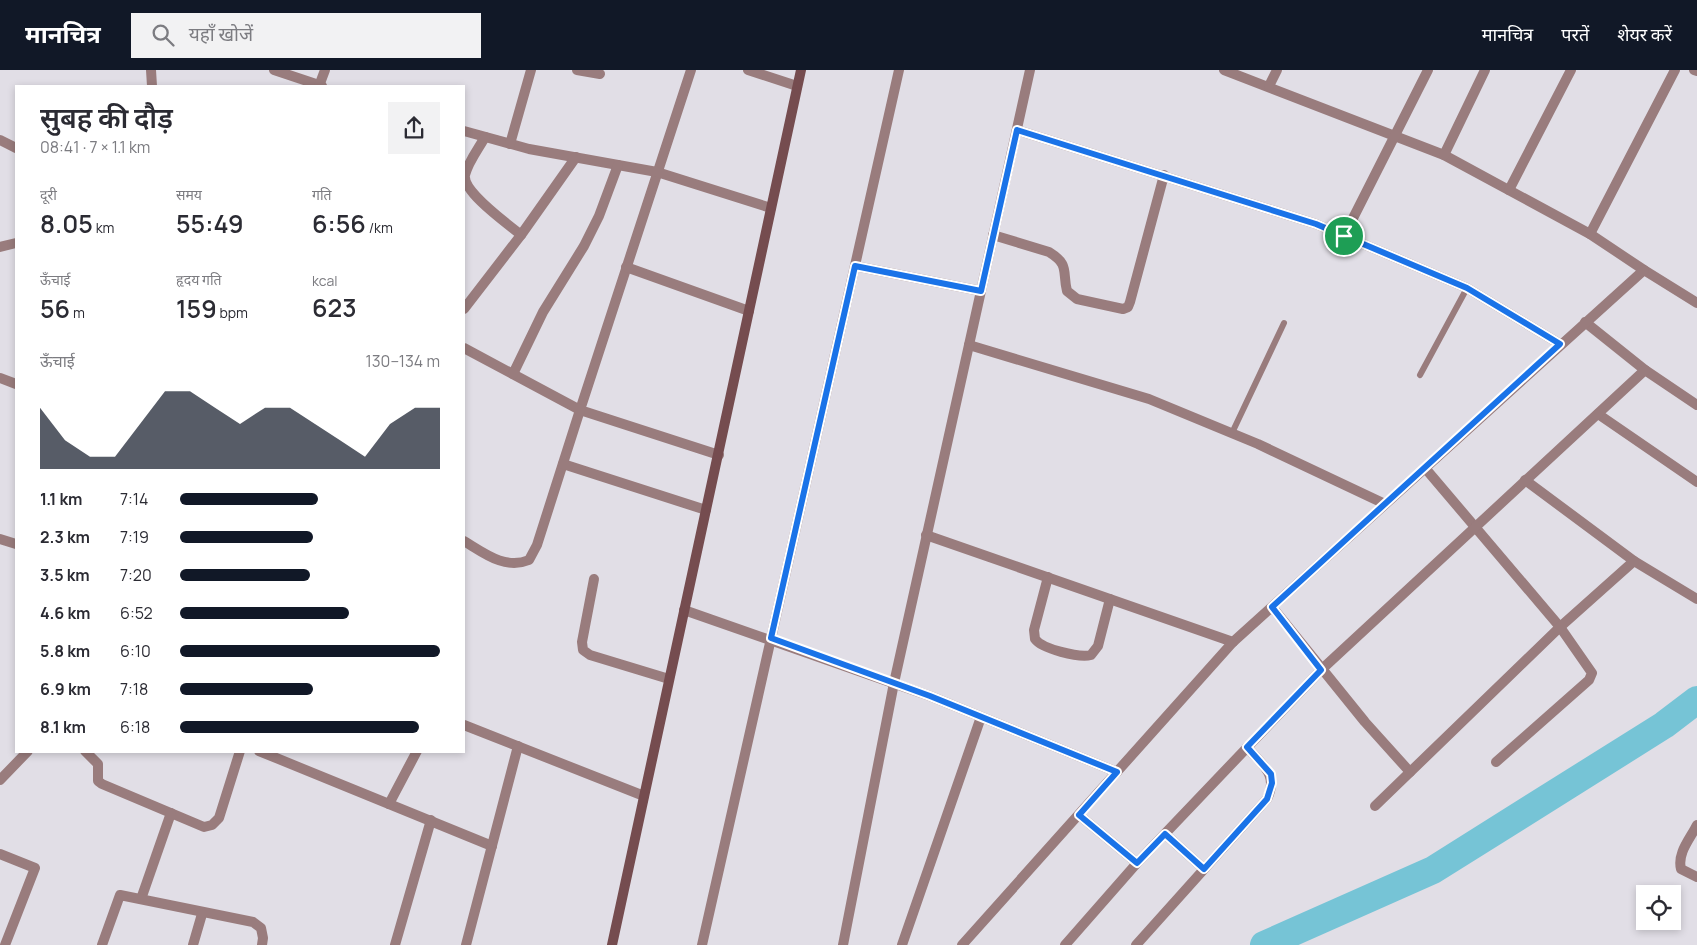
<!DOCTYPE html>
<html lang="hi">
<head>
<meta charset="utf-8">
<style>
  body { margin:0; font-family:Manrope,"Noto Sans Devanagari",sans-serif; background:#f2f2f3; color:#2b2b33; height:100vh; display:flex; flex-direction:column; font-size:19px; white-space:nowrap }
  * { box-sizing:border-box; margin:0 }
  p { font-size:16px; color:#7c7c81 }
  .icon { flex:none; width:28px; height:28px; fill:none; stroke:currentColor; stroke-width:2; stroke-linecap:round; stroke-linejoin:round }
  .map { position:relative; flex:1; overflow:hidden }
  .details { position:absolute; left:15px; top:15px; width:450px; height:668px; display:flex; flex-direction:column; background:#fff; border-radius:0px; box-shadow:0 2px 8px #0003 }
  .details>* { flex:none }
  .buttons { position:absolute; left:1636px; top:815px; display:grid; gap:10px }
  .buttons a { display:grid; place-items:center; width:45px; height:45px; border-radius:0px; background:#fff; box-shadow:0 2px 8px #0003; font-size:25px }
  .pin { position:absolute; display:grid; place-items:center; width:42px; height:42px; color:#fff; margin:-21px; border:2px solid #fff; border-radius:50%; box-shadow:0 1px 5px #0007 }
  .round { display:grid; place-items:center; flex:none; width:52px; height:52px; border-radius:0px; background:#f2f2f3 }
  .summary { display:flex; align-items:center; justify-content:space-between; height:85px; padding:0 25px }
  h1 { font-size:28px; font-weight:600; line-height:38px }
  .metrics { display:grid; grid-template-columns:repeat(3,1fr); gap:8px; height:85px; padding:5px 25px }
  .metrics div { display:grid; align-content:center }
  .metrics b { font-size:25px; font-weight:600 }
  .metrics small { font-size:14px; font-weight:400 }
  .metrics p { font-size:14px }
  .chart { height:140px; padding:10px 25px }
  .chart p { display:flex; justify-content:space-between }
  .chart svg { width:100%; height:90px; margin-top:5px; fill:#111827; opacity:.7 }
  ul { padding:0 25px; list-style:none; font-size:16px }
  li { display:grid; grid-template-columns:80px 60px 1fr; align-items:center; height:38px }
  li i { height:12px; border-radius:6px; background:#111827 }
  header { display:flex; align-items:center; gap:30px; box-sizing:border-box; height:70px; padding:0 25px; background:#111827; color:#fff }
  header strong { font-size:24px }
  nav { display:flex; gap:28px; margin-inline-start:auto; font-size:18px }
  .search { width:350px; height:45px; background:#f2f2f3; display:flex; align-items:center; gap:12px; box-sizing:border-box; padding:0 18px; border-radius:0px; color:#7c7c81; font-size:19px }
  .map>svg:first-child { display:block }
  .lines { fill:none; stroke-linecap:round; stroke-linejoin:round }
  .river { stroke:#76c4d6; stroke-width:28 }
  .lane { stroke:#997c7d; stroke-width:6 }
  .street { stroke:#997c7d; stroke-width:10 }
  .secondary { stroke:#754c4f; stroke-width:10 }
  .route-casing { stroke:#fff; stroke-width:10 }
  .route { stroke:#1a73e8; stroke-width:6 }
</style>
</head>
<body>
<header>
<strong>मानचित्र</strong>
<div class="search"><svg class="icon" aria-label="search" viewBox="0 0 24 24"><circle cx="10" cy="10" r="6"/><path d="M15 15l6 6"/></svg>यहाँ खोजें</div>
<nav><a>मानचित्र</a><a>परतें</a><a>शेयर करें</a></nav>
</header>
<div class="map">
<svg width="1697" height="875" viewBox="0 0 1697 875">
  <rect width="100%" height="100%" fill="#e1dee6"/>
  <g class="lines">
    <!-- river -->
    <polyline class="river" points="1264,875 1433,800 1664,655 1697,630"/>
    <!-- lane -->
    <g class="lane">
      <polyline points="1420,305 1467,218"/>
      <polyline points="1232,363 1284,253"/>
    </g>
    <!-- street -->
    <g class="street">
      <polyline points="151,0 152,16"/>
      <polyline points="274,0 322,16"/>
      <polyline points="577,0 600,4"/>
      <polyline points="691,0 580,340 719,385"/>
      <polyline points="748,0 797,16"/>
      <polyline points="1224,0 1444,85 1590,164 1644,200 1697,233"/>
      <polyline points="1694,0 1697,1"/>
      <polyline points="319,16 325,0"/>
      <polyline points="1269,16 1277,0"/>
      <polyline points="1017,60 1316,154 1467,218 1560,274"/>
      <polyline points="464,61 529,79 657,102 771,138"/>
      <path d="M485,67C479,78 468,92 465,105C462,122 508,154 521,165"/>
      <polyline points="0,70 16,78"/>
      <polyline points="510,74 531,0"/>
      <polyline points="1444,85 1485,0"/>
      <polyline points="1509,120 1571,0"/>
      <polyline points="1590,164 1675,0"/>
      <path d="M993,165L1049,182C1070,195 1062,201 1067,221L1077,229L1123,239L1128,237L1130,232L1164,105"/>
      <polyline points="1344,166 1428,0"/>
      <polyline points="0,177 16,173"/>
      <polyline points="855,196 981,221"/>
      <polyline points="626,197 749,241"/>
      <polyline points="464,239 521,165 576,87"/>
      <polyline points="1585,252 1645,300 1697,335"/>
      <polyline points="969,275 1149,329 1258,374 1385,434"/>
      <path d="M464,278L580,340L537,475L529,490C505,500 484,483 464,471"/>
      <polyline points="513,304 543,242 584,176 599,146 618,95"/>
      <polyline points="0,308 16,314"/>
      <polyline points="1598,344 1697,412"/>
      <polyline points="563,394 706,440"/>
      <polyline points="1425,398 1560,557 1592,603 1589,610 1496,692"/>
      <polyline points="1525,410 1634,491 1697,529"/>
      <polyline points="926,465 1233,572"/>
      <polyline points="0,469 16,474"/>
      <path d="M1048,507L1034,560L1035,569C1042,579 1079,588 1091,585L1098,576L1110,529"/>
      <polyline points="594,509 582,572 583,580 590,585 669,609"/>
      <polyline points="1272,537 1365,652 1410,702"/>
      <polyline points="684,540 930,626 1117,702"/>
      <polyline points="464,655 644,726"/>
      <polyline points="85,681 98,694 98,711 102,714 204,757 212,755 219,748 240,681"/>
      <polyline points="259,681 492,776"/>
      <polyline points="0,710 28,681"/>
      <polyline points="389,734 417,681"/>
      <polyline points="1375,736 1560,557 1634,491"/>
      <polyline points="1079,745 1137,793"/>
      <path d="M1697,755C1690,769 1677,783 1681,799L1697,807"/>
      <polyline points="1165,764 1204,799"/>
      <polyline points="0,784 35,798 5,875"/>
      <polyline points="141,829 171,743"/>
      <polyline points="102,875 120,825 253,852 261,858 263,868 262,875"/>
      <polyline points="193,875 202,844"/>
      <polyline points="395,875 431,750"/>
      <polyline points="466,875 518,676"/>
      <polyline points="702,875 899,0"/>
      <polyline points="843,875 894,613 1030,0"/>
      <polyline points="902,875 981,647"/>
      <polyline points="962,875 1233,572 1644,200"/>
      <polyline points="1065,875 1137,793 1321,600 1645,300"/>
      <path d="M1136,875L1267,729C1279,704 1262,695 1247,677"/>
    </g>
    <!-- secondary -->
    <polyline class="secondary" points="612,875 801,0"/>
  </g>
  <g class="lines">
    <!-- route casing -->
    <g class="route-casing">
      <polygon id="route" points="1017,60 1316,154 1467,218 1560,274 1272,537 1321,600 1247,677 1271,704 1272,713 1267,729 1204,799 1165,764 1137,793 1079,745 1117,702 930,626 771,568 855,196 981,221"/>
    </g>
    <!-- route -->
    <use href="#route" class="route"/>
  </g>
</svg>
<div class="buttons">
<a><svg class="icon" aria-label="locate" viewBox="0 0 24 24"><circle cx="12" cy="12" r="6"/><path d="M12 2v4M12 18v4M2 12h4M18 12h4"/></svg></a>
</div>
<div class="pin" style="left:1344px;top:166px;background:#1e9e55"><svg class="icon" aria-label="arrive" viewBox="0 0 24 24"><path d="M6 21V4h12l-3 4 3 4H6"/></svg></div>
<section class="details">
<div class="summary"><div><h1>सुबह की दौड़</h1><p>08:41 · 7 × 1.1 km</p></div><a class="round"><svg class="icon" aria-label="share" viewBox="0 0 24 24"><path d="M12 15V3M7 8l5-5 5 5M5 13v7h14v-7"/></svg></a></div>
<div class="metrics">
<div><p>दूरी</p><b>8.05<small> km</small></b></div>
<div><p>समय</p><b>55:49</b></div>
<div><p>गति</p><b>6:56<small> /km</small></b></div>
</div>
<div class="metrics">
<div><p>ऊँचाई</p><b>56<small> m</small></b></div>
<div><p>हृदय गति</p><b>159<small> bpm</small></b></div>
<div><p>kcal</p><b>623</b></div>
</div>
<div class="chart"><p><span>ऊँचाई</span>130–134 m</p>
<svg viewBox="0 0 160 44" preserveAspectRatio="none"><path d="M0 44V14L10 30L20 38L30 38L40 22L50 6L60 6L70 14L80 22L90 14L100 14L110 22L120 30L130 38L140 22L150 14L160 14V44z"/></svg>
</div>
<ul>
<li><b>1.1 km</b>7:14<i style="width:53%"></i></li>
<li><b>2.3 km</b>7:19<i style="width:51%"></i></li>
<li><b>3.5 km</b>7:20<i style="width:50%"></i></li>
<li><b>4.6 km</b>6:52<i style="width:65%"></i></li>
<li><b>5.8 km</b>6:10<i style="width:100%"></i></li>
<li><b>6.9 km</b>7:18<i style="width:51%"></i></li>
<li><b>8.1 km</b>6:18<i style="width:92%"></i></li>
</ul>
</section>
</div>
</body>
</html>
